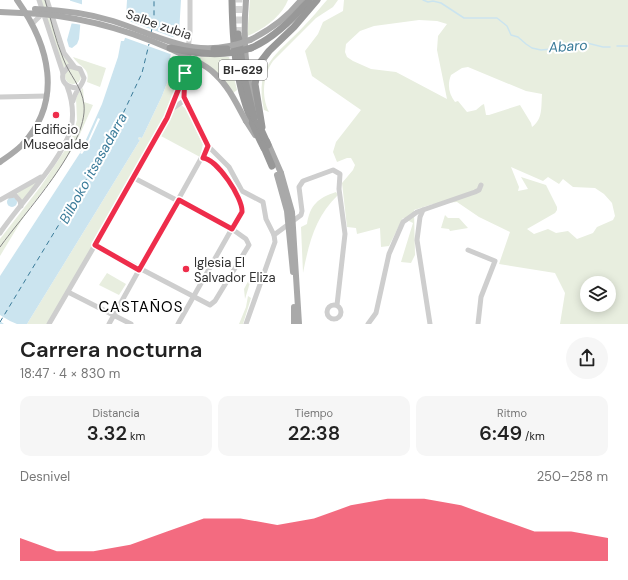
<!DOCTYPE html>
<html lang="es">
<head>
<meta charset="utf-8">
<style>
  body { margin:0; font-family:"DM Sans",sans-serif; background:#f6f6f6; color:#222; height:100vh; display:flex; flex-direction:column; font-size:15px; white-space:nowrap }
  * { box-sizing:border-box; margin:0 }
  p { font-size:13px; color:#767676 }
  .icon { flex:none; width:22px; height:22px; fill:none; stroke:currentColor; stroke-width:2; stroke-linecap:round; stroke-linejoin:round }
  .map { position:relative; height:324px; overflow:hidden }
  .side { display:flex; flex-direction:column; background:#fff; flex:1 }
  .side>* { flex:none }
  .tools { position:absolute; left:580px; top:276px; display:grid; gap:8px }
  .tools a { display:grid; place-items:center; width:36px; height:36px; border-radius:50%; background:#fff; box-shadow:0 2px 10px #0003; font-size:20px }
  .pin { position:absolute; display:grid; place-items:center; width:34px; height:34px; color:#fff; margin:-17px; border-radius:8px; box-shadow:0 2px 6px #0006 }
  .round { display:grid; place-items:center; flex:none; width:42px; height:42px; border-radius:21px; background:#f6f6f6 }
  .overview { display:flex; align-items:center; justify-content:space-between; height:68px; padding:0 20px }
  h1 { font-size:22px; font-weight:600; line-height:30px }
  .metrics { display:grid; grid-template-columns:repeat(3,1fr); gap:6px; height:68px; padding:4px 20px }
  .metrics div { display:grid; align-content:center; border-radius:10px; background:#f6f6f6; text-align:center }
  .metrics b { font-size:20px; font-weight:600 }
  .metrics small { font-size:11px; font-weight:400 }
  .metrics p { font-size:11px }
  .chart { height:112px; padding:8px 20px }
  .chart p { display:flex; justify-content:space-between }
  .chart svg { width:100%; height:72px; margin-top:4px; fill:#ee2d4b; opacity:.7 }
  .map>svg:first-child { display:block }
  .green { fill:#e8eedf; fill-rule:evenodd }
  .water { fill:#cbe4ef }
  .pier { fill:#fff }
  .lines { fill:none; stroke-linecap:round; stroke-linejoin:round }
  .stream { stroke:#cbe4ef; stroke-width:1.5 }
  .ferry { stroke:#3a7b99; stroke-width:1; stroke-dasharray:5 4; stroke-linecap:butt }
  .highway-tunnel { stroke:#d6d6d6; stroke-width:7; stroke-dasharray:7 3.5; stroke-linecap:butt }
  .minor { stroke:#cecece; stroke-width:5 }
  .major { stroke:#a9a9a9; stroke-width:6 }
  .highway { stroke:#989898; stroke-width:7 }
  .tram { stroke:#868686; stroke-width:1 }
  .major-bridge { stroke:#a9a9a9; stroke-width:6 }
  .highway-bridge { stroke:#989898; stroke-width:7 }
  .route-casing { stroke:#fff; stroke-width:8 }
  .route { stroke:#ee2d4b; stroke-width:5 }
  .poi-dot { fill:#ee2d4b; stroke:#fff; stroke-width:1.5 }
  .labels { text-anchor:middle; stroke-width:4; stroke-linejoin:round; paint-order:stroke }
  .shield { fill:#fff; stroke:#6f6f6f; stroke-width:1 }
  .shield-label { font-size:12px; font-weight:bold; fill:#313131 }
  .street-label { font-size:13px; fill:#313131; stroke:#fff }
  .poi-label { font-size:13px; fill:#313131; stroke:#fff }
  .water-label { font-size:14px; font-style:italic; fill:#3a7b99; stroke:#fff }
  .quarter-label { font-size:15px; letter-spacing:1px; fill:#000; stroke:#fff }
</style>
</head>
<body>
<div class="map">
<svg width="628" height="324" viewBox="0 0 628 324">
  <rect width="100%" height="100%" fill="#fff"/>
  <!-- green -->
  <g class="green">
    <polygon points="39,0 47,0 61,46 71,63 62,69"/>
    <path d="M250,0H288C282,16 263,30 247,36Z"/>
    <path d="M327,0H338L333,7L316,18L273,61C263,75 261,96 269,112L264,110C254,64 277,55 304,26C312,18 319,9 327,0Z"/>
    <path d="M344,0H628V324H560L565,293L555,273L499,264L510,232L479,217L457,202L433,204L414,210L415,255L411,263L401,262L413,223L403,218L389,246L381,247L380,228L357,234L356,228L347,227L342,183L353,170L355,165L351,158H347L337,162L333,152L336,142L361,110L312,76L305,51L318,34L323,22L343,11ZM419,20L437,21L447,24L438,36L437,50L447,99L396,72L371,69L353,61L347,57L345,52L346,44L360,31L374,26ZM468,67L526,91L542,94C541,107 543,119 532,127L531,123L520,105L489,115H486L484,104L482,105L476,110L467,112L458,101L455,102C449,94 447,85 451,75L462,68ZM511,167L543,181L548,177L559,184L563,179L573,187L595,188L604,194L612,203L615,216L613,220L597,227L593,233L577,239L568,231L556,233L548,229L534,234L527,229L555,213L557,210V207L546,185L521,177L528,189L518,191L519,187ZM587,283H609V305H587Z"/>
    <polygon points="191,55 200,57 229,57 237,90 233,93 208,65"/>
    <path d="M73,57L106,68L100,87L87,82C91,68 79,67 73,57Z"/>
    <polygon points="174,65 186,67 170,116 49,324 27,324 140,140 138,139 139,137 142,138 162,96"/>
    <circle cx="73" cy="76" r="8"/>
    <polygon points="83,88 84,102 93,105 75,145 53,178 26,213 0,256 0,239 41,186 71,141 77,120 76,98 79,92"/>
    <polygon points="180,104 186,109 203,144 200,157 161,136 177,105"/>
    <polygon points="39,180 22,201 17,193"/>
    <path d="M336,192L338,195C315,217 309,243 303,273L301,227L307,224C310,205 318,198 336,192Z"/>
    <polygon points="445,215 448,218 459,218 468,228 450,231 449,229 441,228"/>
    <polygon points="107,273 126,284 119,295 99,285"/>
    <polygon points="251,276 252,276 245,299 244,289"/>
    <polygon points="248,296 251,298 243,324 239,324 246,307"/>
  </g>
  <!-- water -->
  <g class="water">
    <polygon points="70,0 82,0 82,5 79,39 77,44 72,48 69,47 67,40 72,22"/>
    <polygon points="127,0 181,0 179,33 174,34 170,59 174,62 174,65 162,96 142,138 139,137 138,139 140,140 27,324 0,324 0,276 80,153 102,104 118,57 121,41 124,41 131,20 126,17"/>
    <circle cx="12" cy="202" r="5"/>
  </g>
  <!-- pier -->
  <g class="pier">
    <polygon points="68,0 84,5 83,25 69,23"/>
    <polygon points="129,21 175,38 173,55 123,37"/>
    <polygon points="98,118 100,119 88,145 82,154 80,153 87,143"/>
    <polygon points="0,315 10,321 17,324 4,324 0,321"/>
  </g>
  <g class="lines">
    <!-- stream -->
    <g class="stream">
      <polyline points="423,0 428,2 433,1 441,3 464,18 497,18 507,26 511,35 518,37 526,44 532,48 541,50 562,48 570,46 574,47 587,43 603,47 610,47"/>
      <polyline points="617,46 628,46"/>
    </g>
    <!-- ferry -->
    <g class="ferry">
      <polyline points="151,33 154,20 154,0"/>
      <polyline points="0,322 113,135 142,73 149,44"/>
    </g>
    <!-- highway-tunnel -->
    <polyline class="highway-tunnel" points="238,34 239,0"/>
    <!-- minor -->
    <g class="minor">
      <polyline points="39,0 63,73"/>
      <polyline points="47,0 64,53 74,66"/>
      <polyline points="32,24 42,14"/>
      <polyline points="185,77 184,97 208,146 229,167 242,191 263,202 266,219 274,235 275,242 246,324"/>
      <polyline points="0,97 47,96"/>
      <path d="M73,101C75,90 82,87 84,78L80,69L69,66L63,73C61,83 67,87 77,88"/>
      <polyline points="172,109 182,102"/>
      <polyline points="9,196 15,195 20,201 21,206"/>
      <polyline points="0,200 41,177"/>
      <polyline points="423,210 420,217 417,240 430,324"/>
      <path d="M0,233C20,203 61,162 71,129C74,115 72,99 67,86"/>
      <polyline points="274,235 301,215 302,211 299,187 303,181 333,170 340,174 339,189 345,234 337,305"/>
      <polyline points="95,245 210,305 215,301 249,245 246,239 232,229 134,178"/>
      <polyline points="468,250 495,261 481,297 478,324"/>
      <polyline points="68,292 131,324"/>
      <circle cx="334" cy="312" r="7"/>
      <polyline points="49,324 134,178 167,118 186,67 190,32 190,0"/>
      <polyline points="109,324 208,146"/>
      <path d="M178,324L243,209C239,195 218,159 203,158"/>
      <polyline points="368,324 376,313 389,254 403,222 417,212 475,192 479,190 481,185"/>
    </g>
    <!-- major -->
    <g class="major">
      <path d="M246,0C243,36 245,78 257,113"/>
      <polyline points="0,12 42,14"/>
      <path d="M250,40C270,30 287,18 301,0"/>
      <polyline points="246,121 255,135"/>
      <polyline points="267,141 281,173"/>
      <path d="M0,162C7,157 15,152 22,145C64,100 49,45 17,0"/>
    </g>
    <!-- highway -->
    <g class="highway">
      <path d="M232,0C233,56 237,97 264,148"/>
      <polyline points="238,34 244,77 254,118"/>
      <path d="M251,48C274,38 293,19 309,0"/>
      <polyline points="258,123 268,145"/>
      <polyline points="262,127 255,84 259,64 269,51 294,27 317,0"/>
      <polyline points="263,145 272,166"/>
    </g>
    <!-- tram -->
    <path class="tram" d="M0,247C24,213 88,146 84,105C82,86 69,75 63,58C55,39 51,19 45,0"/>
    <!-- major-bridge -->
    <g class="major-bridge">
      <path d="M35,9C61,10 87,13 113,21C163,37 195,61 250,40"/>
      <path d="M42,14C92,19 143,35 188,57C198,62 208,66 216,75C229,87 237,105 246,121"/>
      <polyline points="281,173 292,212 299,324"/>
      <polyline points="277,175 287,211 293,272"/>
      <polyline points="294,307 294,324"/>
    </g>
    <!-- highway-bridge -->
    <g class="highway-bridge">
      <path d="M170,48C198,54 224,57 251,48"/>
      <polyline points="214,49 227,49"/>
    </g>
  </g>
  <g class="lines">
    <!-- route casing -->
    <g class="route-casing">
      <path id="route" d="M185,73L184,97L208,146L203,158C217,159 243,198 242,212L232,229L179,200L139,270L95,245L167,118Z"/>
    </g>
    <!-- route -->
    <use href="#route" class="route"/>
  </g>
  <!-- markers -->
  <g class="poi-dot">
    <circle cx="56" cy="115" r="4"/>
    <circle cx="186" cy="269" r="4"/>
  </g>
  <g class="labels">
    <!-- shield labels -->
    <rect class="shield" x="219" y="60" width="48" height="20" rx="3"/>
    <g class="shield-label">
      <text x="243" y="74">BI-629</text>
    </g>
    <!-- street labels -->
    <g class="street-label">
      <text transform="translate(159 24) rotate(19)" y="5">Salbe zubia</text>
    </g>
    <!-- poi labels -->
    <g class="poi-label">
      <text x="56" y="134">Edificio<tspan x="56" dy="15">Museoalde</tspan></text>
      <text x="194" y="267" text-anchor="start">Iglesia El<tspan x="194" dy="15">Salvador Eliza</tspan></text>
    </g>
    <!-- water labels -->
    <g class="water-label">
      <text transform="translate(568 46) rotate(-4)" y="5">Abaro</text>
      <text transform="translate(93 168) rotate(-61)" y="5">Bilboko itsasadarra</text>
    </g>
    <!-- quarter labels -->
    <g class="quarter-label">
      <text x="141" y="312">CASTAÑOS</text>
    </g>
  </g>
</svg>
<div class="tools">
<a><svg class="icon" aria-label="layers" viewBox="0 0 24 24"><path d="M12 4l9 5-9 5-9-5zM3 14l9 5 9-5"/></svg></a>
</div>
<div class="pin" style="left:185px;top:73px;background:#1e9e55"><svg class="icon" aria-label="arrive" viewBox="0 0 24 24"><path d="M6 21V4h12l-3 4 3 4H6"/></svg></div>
</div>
<section class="side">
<div class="overview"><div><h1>Carrera nocturna</h1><p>18:47 · 4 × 830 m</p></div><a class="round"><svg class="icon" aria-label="share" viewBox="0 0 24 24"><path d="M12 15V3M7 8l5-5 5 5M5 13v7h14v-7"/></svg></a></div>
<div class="metrics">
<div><p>Distancia</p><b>3.32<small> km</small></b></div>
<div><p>Tiempo</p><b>22:38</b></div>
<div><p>Ritmo</p><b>6:49<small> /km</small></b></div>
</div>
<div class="chart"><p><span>Desnivel</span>250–258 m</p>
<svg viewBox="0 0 160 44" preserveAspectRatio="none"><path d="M0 44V30L10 38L20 38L30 34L40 26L50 18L60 18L70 22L80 18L90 10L100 6L110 6L120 10L130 18L140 26L150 26L160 30V44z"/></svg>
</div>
</section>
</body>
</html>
